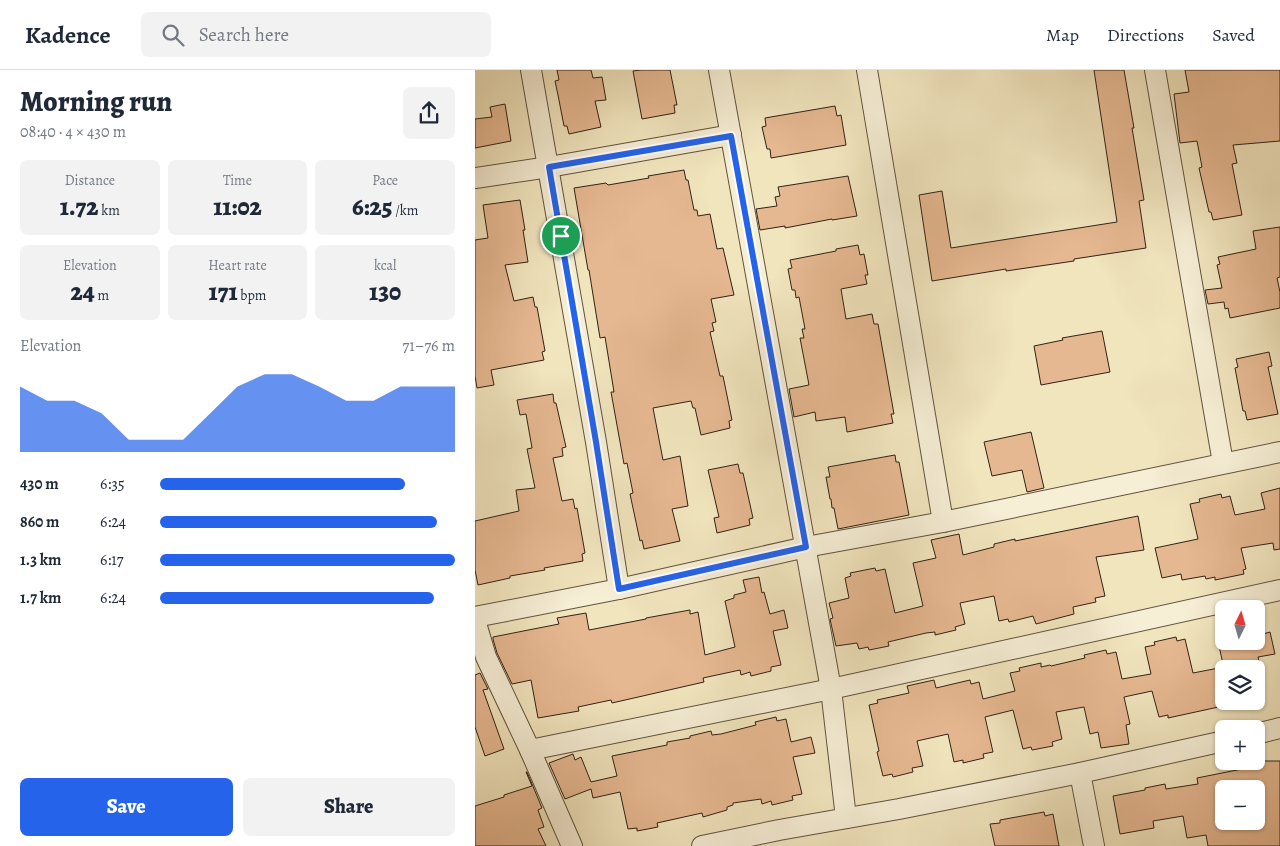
<!DOCTYPE html>
<html lang="en">
<head>
<meta charset="utf-8">
<style>
  body { margin:0; font-family:Alegreya,serif; background:#f2f2f3; color:#1f2937; height:100vh; display:flex; flex-direction:column; font-size:19px; white-space:nowrap }
  * { box-sizing:border-box; margin:0 }
  p { font-size:16px; color:#747a83 }
  .icon { flex:none; width:28px; height:28px; fill:none; stroke:currentColor; stroke-width:2; stroke-linecap:round; stroke-linejoin:round }
  .map { position:relative; flex:1; overflow:hidden }
  .drawer { display:flex; flex-direction:column; background:#fff; width:475px }
  .drawer>* { flex:none }
  .needle { width:32px; rotate:5deg }
  .controls { position:absolute; left:740px; top:530px; display:grid; gap:10px }
  .controls a { display:grid; place-items:center; width:50px; height:50px; border-radius:8px; background:#fff; box-shadow:0 1px 4px #0004; font-size:25px }
  .pin { position:absolute; display:grid; place-items:center; width:42px; height:42px; color:#fff; margin:-21px; border:2px solid #fff; border-radius:50%; box-shadow:0 1px 5px #0007 }
  .round { display:grid; place-items:center; flex:none; width:52px; height:52px; border-radius:8px; background:#f2f2f3 }
  .summary { display:flex; align-items:center; justify-content:space-between; height:85px; padding:0 20px }
  h1 { font-size:28px; font-weight:800; line-height:38px }
  .stats { display:grid; grid-template-columns:repeat(3,1fr); gap:8px; height:85px; padding:5px 20px }
  .stats div { display:grid; align-content:center; border-radius:8px; background:#f2f2f3; text-align:center }
  .stats b { font-size:25px; font-weight:800 }
  .stats small { font-size:14px; font-weight:400 }
  .stats p { font-size:14px }
  .chart { height:140px; padding:10px 20px }
  .chart p { display:flex; justify-content:space-between }
  .chart svg { width:100%; height:90px; margin-top:5px; fill:#2563eb; opacity:.7 }
  .action { display:flex; gap:10px; margin-top:auto; padding:10px 20px }
  .action a { flex:1; height:58px; border-radius:8px; background:#2563eb; color:#fff; font-size:20px; font-weight:800; line-height:58px; text-align:center }
  .action a+a { background:#f2f2f3; color:#1f2937 }
  ul { padding:0 20px; list-style:none; font-size:16px }
  li { display:grid; grid-template-columns:80px 60px 1fr; align-items:center; height:38px }
  li i { height:12px; border-radius:6px; background:#2563eb }
  header { display:flex; align-items:center; gap:30px; box-sizing:border-box; height:70px; padding:0 25px; background:#fff; border-bottom:1px solid #e0e1e3 }
  header strong { font-size:24px }
  nav { display:flex; gap:28px; margin-inline-start:auto; font-size:18px }
  .search { width:350px; height:45px; background:#f2f2f3; display:flex; align-items:center; gap:12px; box-sizing:border-box; padding:0 18px; border-radius:8px; color:#747a83; font-size:19px }
  main { display:flex; flex:1; min-height:0 }
  .map>svg:first-child { display:block }
  .building { fill:#e6b891; stroke:#302214; fill-rule:evenodd }
  .lines { fill:none; stroke-linecap:round; stroke-linejoin:round }
  .minor-casing { stroke:#60533e; stroke-width:22 }
  .minor { stroke:#f6eed5; stroke-width:20 }
  .route-casing { stroke:#fff; stroke-width:10 }
  .route { stroke:#2563eb; stroke-width:6 }
</style>
</head>
<body>
<header>
<strong>Kadence</strong>
<div class="search"><svg class="icon" aria-label="search" viewBox="0 0 24 24"><circle cx="10" cy="10" r="6"/><path d="M15 15l6 6"/></svg>Search here</div>
<nav><a>Map</a><a>Directions</a><a>Saved</a></nav>
</header>
<main>
<section class="drawer">
<div class="summary"><div><h1>Morning run</h1><p>08:40 · 4 × 430 m</p></div><a class="round"><svg class="icon" aria-label="share" viewBox="0 0 24 24"><path d="M12 15V3M7 8l5-5 5 5M5 13v7h14v-7"/></svg></a></div>
<div class="stats">
<div><p>Distance</p><b>1.72<small> km</small></b></div>
<div><p>Time</p><b>11:02</b></div>
<div><p>Pace</p><b>6:25<small> /km</small></b></div>
</div>
<div class="stats">
<div><p>Elevation</p><b>24<small> m</small></b></div>
<div><p>Heart rate</p><b>171<small> bpm</small></b></div>
<div><p>kcal</p><b>130</b></div>
</div>
<div class="chart"><p><span>Elevation</span>71–76 m</p>
<svg viewBox="0 0 160 44" preserveAspectRatio="none"><path d="M0 44V12L10 19L20 19L30 25L40 38L50 38L60 38L70 25L80 12L90 6L100 6L110 12L120 19L130 19L140 12L150 12L160 12V44z"/></svg>
</div>
<ul>
<li><b>430 m</b>6:35<i style="width:83%"></i></li>
<li><b>860 m</b>6:24<i style="width:94%"></i></li>
<li><b>1.3 km</b>6:17<i style="width:100%"></i></li>
<li><b>1.7 km</b>6:24<i style="width:93%"></i></li>
</ul>
<div class="action"><a>Save</a><a>Share</a></div>
</section>
<div class="map">
<svg width="805" height="776" viewBox="0 0 805 776">
  <rect width="100%" height="100%" fill="#f1e5be"/>
  <filter id="stains"><feTurbulence type="fractalNoise" baseFrequency=".004" numOctaves="4"/><feColorMatrix values="0 0 0 0 .2 0 0 0 0 .09 0 0 0 0 .02 0 0 0 .5 -.17"/></filter>
  <radialGradient id="worn" r=".72"><stop offset=".6" stop-color="#630" stop-opacity="0"/><stop offset="1" stop-color="#630" stop-opacity=".3"/></radialGradient>
  <!-- building -->
  <g class="building">
    <polygon points="82,0 116,0 118,8 127,7 131,30 120,31 126,57 94,64 92,56 89,56 83,25 80,11 84,10"/>
    <polygon points="166,0 195,0 202,35 199,35 200,43 167,49 158,1"/>
    <polygon points="619,0 649,0 659,58 657,58 669,130 664,131 671,178 599,189 599,191 531,201 531,199 457,211 444,125 467,121 476,178 642,152"/>
    <polygon points="710,0 805,0 805,71 758,75 762,93 757,94 767,145 738,150 736,142 734,142 724,98 727,97 722,71 705,73 699,24 714,22"/>
    <polygon points="30,34 36,71 0,78 0,49 17,47 15,37"/>
    <polygon points="360,36 362,46 366,45 371,75 296,88 295,79 292,79 287,57 291,56 290,48"/>
    <polygon points="209,100 211,110 213,110 219,140 222,140 223,146 235,144 242,179 248,178 259,225 236,229 241,252 237,253 239,261 235,262 245,306 248,306 257,350 254,351 255,358 226,365 220,338 218,338 216,331 178,338 188,390 205,386 213,436 197,439 205,471 169,479 167,470 165,471 155,424 158,423 152,393 149,394 136,322 139,322 132,279 130,267 125,268 114,200 113,200 99,118 131,113 133,115 174,108 173,106"/>
    <polygon points="373,106 382,146 357,150 357,149 310,158 310,156 285,160 281,139 302,136 300,127 305,126 303,117"/>
    <polygon points="45,130 50,160 48,160 53,192 30,195 39,231 58,227 60,237 62,237 70,281 67,282 69,290 16,300 19,315 2,318 0,306 0,170 13,168 8,135"/>
    <polygon points="805,157 805,207 802,208 805,222 805,238 755,248 753,238 750,239 749,232 733,234 730,220 747,218 742,195 745,194 743,187 781,179 778,161"/>
    <polygon points="383,175 385,185 389,184 393,205 390,205 392,214 366,219 371,249 397,244 399,254 403,254 419,344 416,344 418,353 372,362 370,347 341,351 340,342 319,347 314,319 334,315 325,268 329,268 327,259 330,259 324,227 321,228 320,220 317,220 313,199 317,198 315,190 361,181 361,179"/>
    <polygon points="627,261 635,302 566,315 559,276 588,270 587,268"/>
    <polygon points="794,282 797,296 793,297 803,344 772,350 770,341 768,341 760,298 763,297 761,289"/>
    <polygon points="78,324 79,333 81,333 91,377 87,378 88,386 78,388 87,431 98,429 100,439 102,438 110,483 107,484 108,491 69,498 70,500 35,506 35,508 3,515 0,500 0,451 44,441 41,420 60,418 52,379 57,378 51,344 45,345 42,330"/>
    <polygon points="556,362 569,418 552,422 547,400 517,406 509,372"/>
    <polygon points="420,385 421,392 424,392 434,445 363,459 359,438 357,438 356,429 355,429 351,407 355,407 353,397"/>
    <polygon points="263,394 265,403 268,403 278,448 274,449 275,455 242,463 239,448 244,447 233,400"/>
    <polygon points="805,418 805,479 799,480 798,473 766,478 771,499 768,500 769,504 740,510 740,507 731,509 730,506 707,510 706,504 687,508 680,478 723,469 715,434 725,432 724,429 746,424 747,428 755,426 760,445 790,439 786,423"/>
    <polygon points="663,446 669,480 621,487 630,526 620,528 621,532 598,537 599,544 561,554 558,546 534,552 533,549 524,551 519,526 485,533 490,554 480,557 481,560 460,565 460,562 451,563 413,572 414,576 394,580 393,577 384,579 382,573 361,576 355,549 358,548 354,533 374,528 370,508 376,506 375,503 400,498 401,501 410,499 420,543 448,536 438,493 461,488 456,470 484,464 488,485 519,477 519,474 540,469 540,471"/>
    <polygon points="284,507 287,523 289,522 295,544 309,540 313,558 298,561 306,595 296,597 296,601 276,606 275,602 266,605 265,600 228,608 229,612 137,633 136,630 103,637 104,641 63,648 56,610 37,614 22,583 18,569 18,567 84,554 82,548 111,543 114,560 171,549 171,548 215,540 215,544 223,542 230,585 260,577 250,531 259,528 259,525 271,522 268,510"/>
    <polygon points="795,562 800,584 783,587 786,599 749,599 743,571 781,571 781,566"/>
    <polygon points="701,567 702,571 710,569 718,603 749,597 749,635 748,636 693,648 693,645 684,647 677,621 649,627 655,654 651,655 654,674 626,678 623,662 615,664 609,637 581,642 587,669 577,672 578,676 557,680 556,677 548,679 538,640 510,647 518,682 508,684 509,688 488,693 488,690 479,692 473,664 442,671 448,696 437,698 438,702 418,707 417,704 408,706 402,682 404,681 394,635 403,633 402,630 434,623 432,616 459,610 461,618 495,610 496,614 504,612 508,629 540,621 535,603 545,601 544,598 566,593 566,597 575,595 576,596 610,588 609,585 631,580 632,584 641,582 647,609 676,604 670,577 680,575 679,572"/>
    <polygon points="5,603 13,619 8,620 29,679 10,686 0,657 0,605"/>
    <polygon points="301,647 302,651 311,649 316,672 336,667 340,683 318,687 327,724 317,726 318,730 297,735 296,731 287,734 286,729 258,733 258,735 252,737 252,740 228,747 227,743 182,753 183,757 162,761 162,758 153,759 145,722 118,728 116,719 90,729 74,693 98,684 100,690 106,687 116,712 142,706 137,686 192,675 192,672 215,668 215,666 236,661 237,665 246,664 281,655 280,652"/>
    <path d="M766,691H805V776H733L731,765L712,768L708,746L678,751L679,758L645,764L638,726L670,720V718L690,714L691,719L723,714L722,708L767,699ZM749,719H781V751H749Z"/>
    <polygon points="51,702 52,702 67,738 63,740 69,757 63,759 71,776 0,776 0,736 29,727 29,725 57,716"/>
    <polygon points="569,742 570,746 578,744 584,776 520,776 515,754 525,753 525,750"/>
  </g>
  <g class="lines">
    <!-- minor casing -->
    <g class="minor-casing">
      <g id="minor">
        <polyline points="56,0 121,372 144,519"/>
        <polyline points="244,0 356,619 371,748"/>
        <polyline points="392,0 468,452"/>
        <polyline points="680,0 748,393"/>
        <polyline points="0,108 74,97 256,65"/>
        <polyline points="0,547 144,519 331,477 468,452 805,382"/>
        <polyline points="0,550 11,587 55,680 97,776"/>
        <polyline points="781,664 805,658"/>
        <polyline points="55,680 356,619 805,520"/>
        <polyline points="605,703 619,776"/>
        <polyline points="227,776 304,760 424,739 605,703 749,671"/>
      </g>
    </g>
    <!-- minor -->
    <use href="#minor" class="minor"/>
  </g>
  <g class="lines">
    <!-- route casing -->
    <g class="route-casing">
      <polygon id="route" points="256,66 331,477 144,519 121,372 74,97"/>
    </g>
    <!-- route -->
    <use href="#route" class="route"/>
  </g>
  <rect width="100%" height="100%" filter="url(#stains)"/>
  <rect width="100%" height="100%" fill="url(#worn)"/>
</svg>
<div class="controls">
<a><svg class="needle" viewBox="-14 -14 28 28"><path d="M0-13l5 13h-10z" fill="#e53935"/><path d="M0 13l5-13h-10z" fill="#747a83"/></svg></a>
<a><svg class="icon" aria-label="layers" viewBox="0 0 24 24"><path d="M12 4l9 5-9 5-9-5zM3 14l9 5 9-5"/></svg></a>
<a>+</a>
<a>−</a>
</div>
<div class="pin" style="left:86px;top:166px;background:#1e9e55"><svg class="icon" aria-label="arrive" viewBox="0 0 24 24"><path d="M6 21V4h12l-3 4 3 4H6"/></svg></div>
</div>
</main>
</body>
</html>
